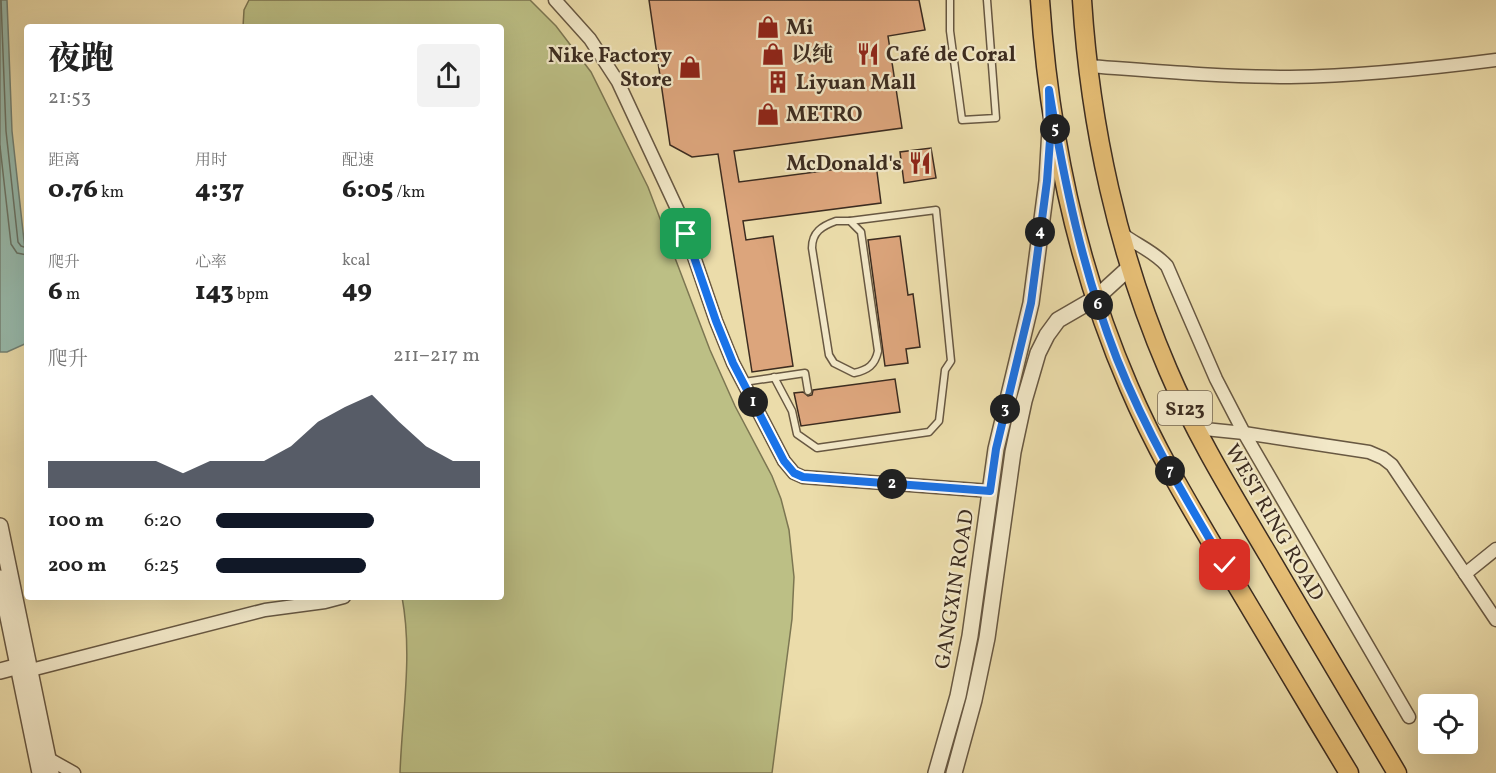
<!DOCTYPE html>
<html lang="zh">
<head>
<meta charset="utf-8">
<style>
  body { margin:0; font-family:Vollkorn,"Noto Serif SC",serif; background:#f2f2f2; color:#222; height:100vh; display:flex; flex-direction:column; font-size:22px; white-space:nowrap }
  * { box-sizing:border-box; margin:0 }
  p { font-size:20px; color:#767676 }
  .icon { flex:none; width:33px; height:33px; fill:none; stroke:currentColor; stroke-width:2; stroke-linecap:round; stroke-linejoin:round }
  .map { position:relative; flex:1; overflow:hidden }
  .drawer { position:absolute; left:24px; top:24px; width:480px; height:576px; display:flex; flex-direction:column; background:#fff; border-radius:6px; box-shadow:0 6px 24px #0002 }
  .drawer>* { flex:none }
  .buttons { position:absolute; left:1418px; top:694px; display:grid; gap:12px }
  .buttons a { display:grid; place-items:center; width:60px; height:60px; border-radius:6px; background:#fff; box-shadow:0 6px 24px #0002; font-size:30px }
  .pin { position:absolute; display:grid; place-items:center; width:51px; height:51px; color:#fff; margin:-26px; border-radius:12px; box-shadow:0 3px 9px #0006 }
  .km { position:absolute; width:30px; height:30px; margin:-15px; border-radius:50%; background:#222; color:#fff; font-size:16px; line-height:30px; text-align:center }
  .round { display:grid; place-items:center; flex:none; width:63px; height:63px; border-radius:6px; background:#f2f2f2 }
  .summary { display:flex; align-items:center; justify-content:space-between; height:102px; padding:0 24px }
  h1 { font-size:33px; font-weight:800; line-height:45px }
  .metrics { display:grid; grid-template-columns:repeat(3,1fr); gap:9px; height:102px; padding:6px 24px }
  .metrics div { display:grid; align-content:center }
  .metrics b { font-size:26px; font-weight:800 }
  .metrics small { font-size:16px; font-weight:400 }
  .metrics p { font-size:16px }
  .chart { height:168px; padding:12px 24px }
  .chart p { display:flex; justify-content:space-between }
  .chart svg { width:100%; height:108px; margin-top:6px; fill:#111827; opacity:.7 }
  ul { padding:0 24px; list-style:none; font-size:20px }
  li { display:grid; grid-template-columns:96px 72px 1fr; align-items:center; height:45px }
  li i { height:15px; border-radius:8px; background:#111827 }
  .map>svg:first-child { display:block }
  .green { fill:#bcbf85; stroke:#7c7652; stroke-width:1.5 }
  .water { fill:#98bbad; stroke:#738275; stroke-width:1.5 }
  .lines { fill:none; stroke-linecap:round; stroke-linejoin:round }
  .shore { stroke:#6a7466; stroke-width:1.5 }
  .building { fill:#dca57c; stroke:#3c2c20; stroke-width:1.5 }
  .service-casing { stroke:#685842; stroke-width:9 }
  .minor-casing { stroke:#685842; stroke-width:15 }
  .tertiary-casing { stroke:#685842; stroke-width:18 }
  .primary-casing { stroke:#3c2c20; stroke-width:21 }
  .service { stroke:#f2e8c8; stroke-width:6 }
  .minor { stroke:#f2e8c8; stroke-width:12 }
  .tertiary { stroke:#f2e8c8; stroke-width:15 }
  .primary { stroke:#e6be75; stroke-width:18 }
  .route-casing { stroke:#fff; stroke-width:12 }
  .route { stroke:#1a73e8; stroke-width:8 }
  .labels { text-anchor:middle; stroke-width:4.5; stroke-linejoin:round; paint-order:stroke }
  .shield { fill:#f2e8c8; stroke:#736452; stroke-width:1.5 }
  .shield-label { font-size:20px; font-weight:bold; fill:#3c2c20 }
  .poi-label { font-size:21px; font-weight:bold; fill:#3c2c20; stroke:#f2e8c8; text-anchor:start }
  .street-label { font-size:21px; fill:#3c2c20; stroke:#f2e8c8 }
</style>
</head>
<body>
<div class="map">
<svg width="1496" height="773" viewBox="0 0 1496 773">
  <rect width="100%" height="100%" fill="#ebdcaa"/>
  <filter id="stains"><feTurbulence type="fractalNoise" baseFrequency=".00333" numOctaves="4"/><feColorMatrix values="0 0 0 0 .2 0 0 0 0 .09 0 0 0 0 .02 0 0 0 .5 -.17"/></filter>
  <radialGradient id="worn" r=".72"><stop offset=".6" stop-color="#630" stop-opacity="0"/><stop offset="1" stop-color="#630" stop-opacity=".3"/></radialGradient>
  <!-- green -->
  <path class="green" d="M249,0H530L556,26L591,72L648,187L710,350L735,406L772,476L781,499L789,530L794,577L792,619L772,773H400C402,714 413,656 402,597H501V27H243L244,10Z"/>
  <!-- water -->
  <polygon class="water" points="0,0 7,0 12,131 27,268 27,343 7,352 0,352"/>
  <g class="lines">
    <!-- shore -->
    <g class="shore">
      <polyline points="1,0 6,131 18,242 21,246 27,248"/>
      <polyline points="0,146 11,244 17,253 27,255"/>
    </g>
  </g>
  <!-- building -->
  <g class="building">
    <polygon points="649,0 919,0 925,30 888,36 902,128 734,151 739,182 876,164 881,203 743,221 746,240 773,236 793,366 752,372 718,154 692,157 670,145"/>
    <polygon points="931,148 936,178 904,183 900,152"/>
    <polygon points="900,236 908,295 913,294 920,347 906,349 908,363 885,366 868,240"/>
    <polygon points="895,379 900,412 801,426 794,393 803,392 808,396 812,395 813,390"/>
  </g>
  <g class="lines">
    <!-- service casing -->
    <g class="service-casing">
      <g id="service">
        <polyline points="950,0 950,31 962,120 996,118 987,0"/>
        <path d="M836,221H850L861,232L878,351C875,365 868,370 854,373L834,363L829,355L812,248C812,232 822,226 836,221Z"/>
        <polyline points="774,377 792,411 797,434 817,448 929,432 939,421 945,370 951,361 936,210 850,221"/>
        <polyline points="744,382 805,373 808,391"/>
      </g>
    </g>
    <!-- minor casing -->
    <g class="minor-casing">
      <g id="minor">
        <polyline points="555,0 590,39 618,82 679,213 716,321 733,363 784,461 794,473 803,477 990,491"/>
        <path d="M1088,66C1155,71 1223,77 1290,77C1359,76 1427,69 1496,60"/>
        <path d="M1121,233C1136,245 1154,251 1167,266L1216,379L1244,433L1409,717"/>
        <polyline points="1195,428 1244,433 1369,452 1383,458 1392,465 1496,620"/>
        <polyline points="1465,574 1496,549"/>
        <polyline points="31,670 265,610 325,602 344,597"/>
        <polyline points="49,759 74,773"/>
      </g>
    </g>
    <!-- tertiary casing -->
    <g class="tertiary-casing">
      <g id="tertiary">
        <polyline points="0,526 51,773"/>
        <polyline points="0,578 40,773"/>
        <polyline points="0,671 19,666 28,669"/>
        <polyline points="936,773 958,696 970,636 996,449 1031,303 1047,181 1050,129"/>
        <polyline points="954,773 974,700 987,638 1013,452 1024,401 1038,353 1047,335 1058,320 1096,298 1130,267"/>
      </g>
    </g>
    <!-- primary casing -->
    <g class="primary-casing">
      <g id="primary">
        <path d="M1040,0C1049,133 1076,265 1129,387C1157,453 1194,513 1230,574C1270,641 1309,707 1349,773"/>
        <path d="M1082,0C1090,126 1118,254 1168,370C1196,436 1234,497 1270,558C1312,630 1355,702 1397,773"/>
      </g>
    </g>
    <!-- service -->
    <use href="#service" class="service"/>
    <!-- minor -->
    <use href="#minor" class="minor"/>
    <!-- tertiary -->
    <use href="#tertiary" class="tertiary"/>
    <!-- primary -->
    <use href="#primary" class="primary"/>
  </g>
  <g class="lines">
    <!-- route casing -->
    <g class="route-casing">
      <path id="route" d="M686,234L716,321L733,363L784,461L794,473L803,477L990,491L996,449L1031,303L1047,181L1050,140L1049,90C1064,182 1083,272 1117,359C1146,432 1185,498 1225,565"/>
    </g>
    <!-- route -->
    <use href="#route" class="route"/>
  </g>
  <!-- icons -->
  <defs>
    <g id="shop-bare" transform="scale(1.8)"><path d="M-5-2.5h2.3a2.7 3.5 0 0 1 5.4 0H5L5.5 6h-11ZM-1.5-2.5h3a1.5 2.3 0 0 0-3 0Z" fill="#8f2418" stroke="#f2e8c8" stroke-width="2.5" paint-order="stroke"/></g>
    <g id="restaurant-bare" transform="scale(1.8)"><path d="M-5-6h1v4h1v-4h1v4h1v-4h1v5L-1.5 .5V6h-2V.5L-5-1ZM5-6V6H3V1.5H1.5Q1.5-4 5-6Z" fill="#8f2418" stroke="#f2e8c8" stroke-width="2.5" paint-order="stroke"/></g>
    <g id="building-bare" transform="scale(1.8)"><path d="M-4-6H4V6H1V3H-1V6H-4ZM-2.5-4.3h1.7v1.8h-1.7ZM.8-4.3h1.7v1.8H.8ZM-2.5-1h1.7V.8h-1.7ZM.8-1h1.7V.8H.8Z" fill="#8f2418" stroke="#f2e8c8" stroke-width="2.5" paint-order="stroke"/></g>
  </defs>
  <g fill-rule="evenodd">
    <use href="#shop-bare" x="768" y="27"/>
    <use href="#shop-bare" x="773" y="54"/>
    <use href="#restaurant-bare" x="868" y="54"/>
    <use href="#shop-bare" x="690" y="67"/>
    <use href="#building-bare" x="778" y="82"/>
    <use href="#shop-bare" x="768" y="114"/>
    <use href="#restaurant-bare" x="920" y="163"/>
  </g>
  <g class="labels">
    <!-- shield labels -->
    <rect class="shield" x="1158" y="391" width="54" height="34" rx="4.5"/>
    <g class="shield-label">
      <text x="1185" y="415">S123</text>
    </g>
    <!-- poi labels -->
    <g class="poi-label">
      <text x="786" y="34">Mi</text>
      <text x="791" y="61">以纯</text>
      <text x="886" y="61">Café de Coral</text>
      <text x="672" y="62" text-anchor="end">Nike Factory<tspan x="672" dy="24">Store</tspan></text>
      <text x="796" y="89">Liyuan Mall</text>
      <text x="786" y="121">METRO</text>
      <text x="902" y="170" text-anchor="end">McDonald's</text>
    </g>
    <!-- street labels -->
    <g class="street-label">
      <text transform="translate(1275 522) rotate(60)" y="7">WEST RING ROAD</text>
      <text transform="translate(954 589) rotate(-81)" y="7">GANGXIN ROAD</text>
    </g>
  </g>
  <rect width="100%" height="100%" filter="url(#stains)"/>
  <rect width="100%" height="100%" fill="url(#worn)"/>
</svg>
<div class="buttons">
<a><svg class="icon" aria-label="locate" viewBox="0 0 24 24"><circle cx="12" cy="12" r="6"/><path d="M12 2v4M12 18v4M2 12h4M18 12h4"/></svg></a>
</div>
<div class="pin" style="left:686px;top:234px;background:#1e9e55"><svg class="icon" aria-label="arrive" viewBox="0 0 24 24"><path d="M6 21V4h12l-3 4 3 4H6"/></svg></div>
<div class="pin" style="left:1225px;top:565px;background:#d93025"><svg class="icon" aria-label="check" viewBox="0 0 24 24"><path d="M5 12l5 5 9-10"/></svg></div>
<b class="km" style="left:753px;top:402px">1</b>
<b class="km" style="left:892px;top:484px">2</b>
<b class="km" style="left:1005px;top:409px">3</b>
<b class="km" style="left:1040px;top:232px">4</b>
<b class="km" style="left:1055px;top:129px">5</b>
<b class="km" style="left:1098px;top:305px">6</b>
<b class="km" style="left:1170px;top:471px">7</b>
<section class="drawer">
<div class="summary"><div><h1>夜跑</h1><p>21:53</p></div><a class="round"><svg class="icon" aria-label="share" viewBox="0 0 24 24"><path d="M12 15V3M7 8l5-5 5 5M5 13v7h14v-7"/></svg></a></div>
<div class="metrics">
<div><p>距离</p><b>0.76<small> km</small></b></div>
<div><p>用时</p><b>4:37</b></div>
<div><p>配速</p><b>6:05<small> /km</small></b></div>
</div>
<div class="metrics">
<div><p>爬升</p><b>6<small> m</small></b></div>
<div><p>心率</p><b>143<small> bpm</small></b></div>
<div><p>kcal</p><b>49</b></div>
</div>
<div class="chart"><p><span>爬升</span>211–217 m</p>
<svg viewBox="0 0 160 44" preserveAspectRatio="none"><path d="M0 44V33L10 33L20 33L30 33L40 33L50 38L60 33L70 33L80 33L90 27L100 17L110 11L120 6L130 17L140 27L150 33L160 33V44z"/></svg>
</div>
<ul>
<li><b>100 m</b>6:20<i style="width:60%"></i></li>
<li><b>200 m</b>6:25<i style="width:57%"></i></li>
</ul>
</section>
</div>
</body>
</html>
